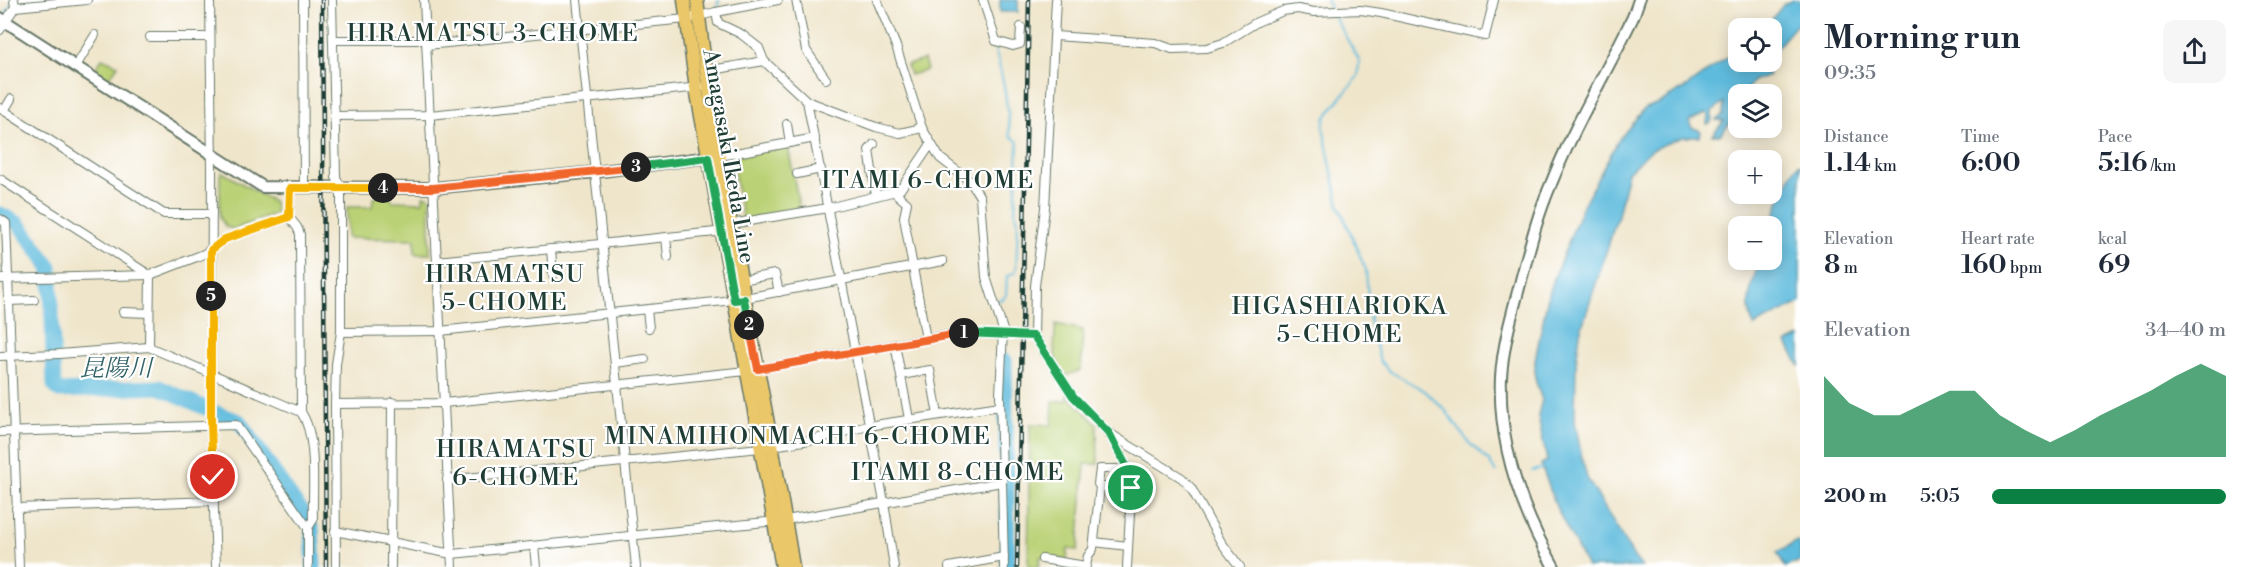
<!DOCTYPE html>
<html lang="en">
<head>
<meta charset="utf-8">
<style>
  body { margin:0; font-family:"Libre Bodoni","Noto Serif JP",serif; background:#f6f6f7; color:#1f2937; height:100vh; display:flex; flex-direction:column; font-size:22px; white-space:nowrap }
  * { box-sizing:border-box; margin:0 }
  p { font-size:20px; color:#747a83 }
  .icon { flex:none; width:33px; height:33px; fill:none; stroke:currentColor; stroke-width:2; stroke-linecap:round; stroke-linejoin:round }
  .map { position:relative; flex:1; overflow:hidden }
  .panel { display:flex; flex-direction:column; background:#fff; width:450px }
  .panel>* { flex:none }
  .buttons { position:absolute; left:1728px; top:18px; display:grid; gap:12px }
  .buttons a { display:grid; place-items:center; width:54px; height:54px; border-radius:12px; background:#fff; box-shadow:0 3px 15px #0003; font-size:30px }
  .pin { position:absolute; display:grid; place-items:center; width:51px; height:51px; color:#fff; margin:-26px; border:3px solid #fff; border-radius:50%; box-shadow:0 2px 6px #0007 }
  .km { position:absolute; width:30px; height:30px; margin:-15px; border-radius:50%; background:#222; color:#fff; font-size:16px; line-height:30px; text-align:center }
  .round { display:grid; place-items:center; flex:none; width:63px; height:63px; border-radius:12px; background:#f6f6f7 }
  .summary { display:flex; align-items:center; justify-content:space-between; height:102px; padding:0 24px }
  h1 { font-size:33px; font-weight:600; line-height:45px }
  .stats { display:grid; grid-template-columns:repeat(3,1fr); gap:9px; height:102px; padding:6px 24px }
  .stats div { display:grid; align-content:center }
  .stats b { font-size:26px; font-weight:600 }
  .stats small { font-size:16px; font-weight:400 }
  .stats p { font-size:16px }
  .chart { height:168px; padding:12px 24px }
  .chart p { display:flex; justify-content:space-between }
  .chart svg { width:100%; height:108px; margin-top:6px; fill:#0b8043; opacity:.7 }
  ul { padding:0 24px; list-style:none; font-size:20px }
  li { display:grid; grid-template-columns:96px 72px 1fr; align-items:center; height:45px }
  li i { height:15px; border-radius:8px; background:#0b8043 }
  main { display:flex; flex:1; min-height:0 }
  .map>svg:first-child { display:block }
  .green { fill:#bad175; stroke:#6c8754; stroke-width:1.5 }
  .water { fill:#5fbbdd; stroke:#3f7c88; stroke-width:1.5 }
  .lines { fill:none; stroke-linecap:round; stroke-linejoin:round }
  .stream { stroke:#5fbbdd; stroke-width:2 }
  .river { stroke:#5fbbdd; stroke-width:15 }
  .minor-casing { stroke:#687868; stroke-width:10 }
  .tertiary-casing { stroke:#687868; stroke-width:14 }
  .primary-casing { stroke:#687868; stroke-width:15 }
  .minor { stroke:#fff; stroke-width:8 }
  .tertiary { stroke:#fff; stroke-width:10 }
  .primary { stroke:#eac769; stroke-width:12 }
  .rail-casing { stroke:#1f3d34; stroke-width:4.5 }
  .rail { stroke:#fff; stroke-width:2; stroke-dasharray:7; stroke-linecap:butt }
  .split-1-casing { stroke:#fff; stroke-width:12 }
  .split-2-casing { stroke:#fff; stroke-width:12 }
  .split-3-casing { stroke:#fff; stroke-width:12 }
  .split-4-casing { stroke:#fff; stroke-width:12 }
  .split-5-casing { stroke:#fff; stroke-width:12 }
  .split-6-casing { stroke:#fff; stroke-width:12 }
  .split-1 { stroke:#22a559; stroke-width:8 }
  .split-2 { stroke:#f0652b; stroke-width:8 }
  .split-3 { stroke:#22a559; stroke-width:8 }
  .split-4 { stroke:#f0652b; stroke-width:8 }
  .split-5 { stroke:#f5b400; stroke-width:8 }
  .split-6 { stroke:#f5b400; stroke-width:8 }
  .labels { text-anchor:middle; stroke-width:4.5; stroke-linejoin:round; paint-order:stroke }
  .street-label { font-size:22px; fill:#1f3d34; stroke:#fff }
  .neighbourhood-label { font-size:24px; letter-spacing:1.5px; fill:#1f3d34; stroke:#fff }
  .water-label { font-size:24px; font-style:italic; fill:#326367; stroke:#fff }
</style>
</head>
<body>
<main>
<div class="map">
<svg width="1800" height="567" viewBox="0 0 1800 567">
  <rect width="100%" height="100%" fill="#fff"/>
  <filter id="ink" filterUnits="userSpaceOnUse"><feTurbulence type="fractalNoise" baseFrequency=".0167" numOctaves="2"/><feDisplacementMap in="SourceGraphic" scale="12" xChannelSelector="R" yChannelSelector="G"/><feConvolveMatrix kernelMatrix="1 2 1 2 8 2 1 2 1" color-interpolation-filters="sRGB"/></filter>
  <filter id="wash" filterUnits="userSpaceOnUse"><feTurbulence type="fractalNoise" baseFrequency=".008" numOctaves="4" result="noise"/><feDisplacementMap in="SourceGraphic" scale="24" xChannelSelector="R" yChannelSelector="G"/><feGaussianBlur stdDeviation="1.35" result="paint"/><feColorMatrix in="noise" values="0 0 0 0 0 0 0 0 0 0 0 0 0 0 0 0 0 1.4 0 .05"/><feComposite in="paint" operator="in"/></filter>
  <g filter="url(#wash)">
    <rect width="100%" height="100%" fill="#efe5ca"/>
    <!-- green -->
    <g class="green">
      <polygon points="102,58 118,65 108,80 94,71"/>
      <polygon points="924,60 927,70 910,75 907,65"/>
      <polygon points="788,147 800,210 743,220 731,157"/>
      <polygon points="222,172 274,202 276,213 235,229 226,227 220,218 220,175"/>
      <polygon points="377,196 391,197 392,201 423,202 423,196 428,196 430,198 430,254 415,254 415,239 347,238 347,207 372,207 373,198 376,198"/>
      <path d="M1056,324L1083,330L1081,370L1065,376C1052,355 1053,348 1056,324Z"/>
      <polygon points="1067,395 1097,424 1098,464 1085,464 1078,550 1068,549 1067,560 1040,557 1039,567 1028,567 1030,424 1052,425 1053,401 1067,401"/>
    </g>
    <!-- water -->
    <g class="water">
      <rect x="1000" y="0" width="18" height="12"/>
      <polygon points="1792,0 1800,0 1800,21 1772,53 1772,28 1767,28 1772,24 1771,20 1784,4"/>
      <polygon points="1732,54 1735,57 1738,54 1738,62 1766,62 1764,65 1769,75 1753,81 1743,94 1738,94 1737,114 1720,135 1712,135 1724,121 1716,120 1723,115 1724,102 1712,111 1712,120 1710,123 1707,124 1708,114 1706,113 1689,121 1691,127 1701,131 1700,137 1683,137 1660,146 1649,152 1628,172 1618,215 1580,333 1576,362 1575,421 1581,454 1587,478 1634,557 1642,567 1587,567 1557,509 1541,464 1547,461 1538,415 1542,400 1535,379 1535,360 1547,301 1554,278 1583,205 1618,141 1645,108 1659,103 1683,89"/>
      <path d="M1800,164V303L1754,326C1743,303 1752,283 1760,260H1772C1772,249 1770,237 1772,227C1774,214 1790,168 1800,164Z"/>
      <polygon points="1800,337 1800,367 1787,343"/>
      <polygon points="1798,541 1800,545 1800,561 1785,567 1777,552"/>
    </g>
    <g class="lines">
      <!-- stream -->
      <g class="stream">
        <polyline points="1326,0 1330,8"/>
        <polyline points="717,8 719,0"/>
        <polyline points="1332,13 1359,60 1358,76 1325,118 1323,127 1339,206 1366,270 1370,324 1380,361 1389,371 1425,391 1446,411 1469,443 1489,461 1496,473"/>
        <polyline points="4,15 11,4"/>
        <path d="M993,43C1003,74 1008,103 1010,135L1018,142L1015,213L1018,220L1016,272L1007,276L1006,295L1003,299L998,300"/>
        <polyline points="1532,471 1544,468"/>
      </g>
      <!-- river -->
      <g class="river">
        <polyline points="0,214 19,224 50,267 50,275"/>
        <polyline points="51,282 53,351"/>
        <polyline points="53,358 54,385 59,391 159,387 205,408"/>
        <polyline points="1005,361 1008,567"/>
        <polyline points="214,412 239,421 307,520"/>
        <polyline points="312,529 314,567"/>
      </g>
    </g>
  </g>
  <g filter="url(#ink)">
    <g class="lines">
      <!-- minor casing -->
      <g class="minor-casing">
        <g id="minor">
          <polyline points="210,0 212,171 211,424 216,567"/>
          <polyline points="303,0 304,187"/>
          <polyline points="332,0 336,177 341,189 341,332 336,364 335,404 336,567"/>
          <polyline points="424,0 452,567"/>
          <polyline points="577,0 636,567"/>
          <polyline points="796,0 806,50 826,79"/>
          <polyline points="877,0 896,46 922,128 940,158 970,181 980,197 986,277 1003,330 1000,395 1004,567"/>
          <polyline points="983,0 996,41 1013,46 1020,44 1021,27"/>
          <polyline points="1056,0 1045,208 1035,286 1034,336 1073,396 1109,433 1182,478 1191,488 1221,542 1240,567"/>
          <polyline points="15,7 87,0"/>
          <polyline points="716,12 778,0"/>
          <polyline points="0,30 15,7 14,0"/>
          <polyline points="1055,36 1155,43 1172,49 1207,48 1223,43 1257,22 1283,11 1298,9 1314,12 1361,10 1381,13 1485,36 1494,0"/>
          <polyline points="150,37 210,37"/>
          <polyline points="333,40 426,40"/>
          <polyline points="427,45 686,19 716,12 718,23 741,34 759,48 764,61 807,101 876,127 900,133 922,128"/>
          <polyline points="76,66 95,35"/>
          <polyline points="706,71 764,61"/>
          <polyline points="807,101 884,502 894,567"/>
          <polyline points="0,108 164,214 212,214"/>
          <polyline points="4,111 11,99"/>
          <polyline points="334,116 430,115 700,87"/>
          <polyline points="787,124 790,143"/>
          <polyline points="874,144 869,150 876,196"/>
          <polyline points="720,156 815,138"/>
          <polyline points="797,174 821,169"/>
          <polyline points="0,179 148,274"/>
          <polyline points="894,192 907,203 904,217 906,229 926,339"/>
          <path d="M289,217L297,227L300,234L301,412C318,437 312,489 313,520L308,528V567"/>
          <polyline points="0,219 6,223 19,567"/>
          <polyline points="731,224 828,208 900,190 931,144"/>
          <polyline points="666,237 668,257"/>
          <polyline points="551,249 553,275"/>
          <polyline points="437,261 725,231"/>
          <polyline points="0,279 150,275 204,254 225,239 289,217 290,187"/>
          <polyline points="741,280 775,274 779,292"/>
          <polyline points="9,301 34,300"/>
          <polyline points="647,310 649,328"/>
          <polyline points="123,312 149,313"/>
          <polyline points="341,332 440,331 734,300 943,261"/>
          <polyline points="895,344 909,419"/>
          <polyline points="149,347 150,275"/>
          <polyline points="0,356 59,354 149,347 301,412"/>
          <polyline points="615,363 645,359"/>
          <polyline points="901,375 930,370 938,415"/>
          <polyline points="335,404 444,403 746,371 960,333 1034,336"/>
          <polyline points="0,432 236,425 308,528"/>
          <polyline points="1109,433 1132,477 1127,567"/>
          <polyline points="447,480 760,448 816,439 868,426 1000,406"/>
          <polyline points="1100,487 1098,484 1100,469 1123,469 1127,467"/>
          <polyline points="16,508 214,501"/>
          <polyline points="335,531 452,554 786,520 1002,482"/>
          <polyline points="1094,542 1128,546"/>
          <polyline points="534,546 536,567"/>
          <polyline points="1042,559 1086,566 1088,556 1093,549 1100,487 1131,488"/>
          <polyline points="391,567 392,402"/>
          <polyline points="949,567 1004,557"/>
        </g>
      </g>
      <!-- tertiary casing -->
      <g class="tertiary-casing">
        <g id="tertiary">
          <polyline points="0,18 263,187 433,188 595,172 717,156"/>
          <path d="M1554,567C1521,509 1498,445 1501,377C1503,345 1512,314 1520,284C1529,250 1537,216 1551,184C1574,126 1606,73 1633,17L1639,0"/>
        </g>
      </g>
      <!-- primary casing -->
      <g class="primary-casing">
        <g id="primary">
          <polyline points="684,0 696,88 782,567"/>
          <path d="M697,0C719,191 763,378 793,567"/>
        </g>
      </g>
      <!-- minor -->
      <use href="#minor" class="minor"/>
      <!-- tertiary -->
      <use href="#tertiary" class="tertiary"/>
      <!-- primary -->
      <use href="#primary" class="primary"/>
      <!-- rail casing -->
      <g class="rail-casing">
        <g id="rail">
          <polyline points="322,0 326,567"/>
          <polyline points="1017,567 1029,0"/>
        </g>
      </g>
      <!-- rail -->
      <use href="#rail" class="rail"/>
    </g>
  </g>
  <g class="lines" filter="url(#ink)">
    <!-- split-1 casing -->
    <g class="split-1-casing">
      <polyline id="split-1" points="964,333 1034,336 1073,396 1109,433 1132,477 1131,488"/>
    </g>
    <!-- split-2 casing -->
    <g class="split-2-casing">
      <polyline id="split-2" points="749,325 758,369 964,333"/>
    </g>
    <!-- split-3 casing -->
    <g class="split-3-casing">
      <polyline id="split-3" points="636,167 708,158 734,300 744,299 749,325"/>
    </g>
    <!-- split-4 casing -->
    <g class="split-4-casing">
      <polyline id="split-4" points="383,188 433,188 636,167"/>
    </g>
    <!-- split-5 casing -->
    <g class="split-5-casing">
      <polyline id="split-5" points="211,296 211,250 225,239 289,217 290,188 383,188"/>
    </g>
    <!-- split-6 casing -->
    <g class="split-6-casing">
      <polyline id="split-6" points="211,296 211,424 213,477"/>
    </g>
    <!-- split-1 -->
    <use href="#split-1" class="split-1"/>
    <!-- split-2 -->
    <use href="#split-2" class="split-2"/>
    <!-- split-3 -->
    <use href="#split-3" class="split-3"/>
    <!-- split-4 -->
    <use href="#split-4" class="split-4"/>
    <!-- split-5 -->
    <use href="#split-5" class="split-5"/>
    <!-- split-6 -->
    <use href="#split-6" class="split-6"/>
  </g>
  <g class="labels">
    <!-- street labels -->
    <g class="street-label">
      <text transform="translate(730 156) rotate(80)" y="8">Amagasaki Ikeda Line</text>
    </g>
    <!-- neighbourhood labels -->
    <g class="neighbourhood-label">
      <text x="493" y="41">HIRAMATSU 3-CHOME</text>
      <text x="928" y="188">ITAMI 6-CHOME</text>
      <text x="505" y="282">HIRAMATSU<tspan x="505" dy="28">5-CHOME</tspan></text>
      <text x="1340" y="314">HIGASHIARIOKA<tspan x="1340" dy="28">5-CHOME</tspan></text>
      <text x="798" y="444">MINAMIHONMACHI 6-CHOME</text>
      <text x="516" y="457">HIRAMATSU<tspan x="516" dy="28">6-CHOME</tspan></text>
      <text x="958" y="480">ITAMI 8-CHOME</text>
    </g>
    <!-- water labels -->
    <g class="water-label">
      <text x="116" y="376">昆陽川</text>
    </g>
  </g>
</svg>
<div class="buttons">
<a><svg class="icon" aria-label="locate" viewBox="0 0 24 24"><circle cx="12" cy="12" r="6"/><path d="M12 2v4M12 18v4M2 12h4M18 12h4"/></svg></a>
<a><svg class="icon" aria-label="layers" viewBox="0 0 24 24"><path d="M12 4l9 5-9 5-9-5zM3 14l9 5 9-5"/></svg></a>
<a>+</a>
<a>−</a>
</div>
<div class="pin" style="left:1131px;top:488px;background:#1e9e55"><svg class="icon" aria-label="arrive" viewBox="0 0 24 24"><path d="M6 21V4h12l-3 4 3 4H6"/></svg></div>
<div class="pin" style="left:213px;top:477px;background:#d93025"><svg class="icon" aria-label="check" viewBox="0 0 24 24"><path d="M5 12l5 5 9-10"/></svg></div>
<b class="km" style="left:964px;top:333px">1</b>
<b class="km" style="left:749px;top:325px">2</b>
<b class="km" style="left:636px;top:167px">3</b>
<b class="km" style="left:383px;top:188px">4</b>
<b class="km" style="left:211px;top:296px">5</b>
</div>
<section class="panel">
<div class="summary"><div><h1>Morning run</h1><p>09:35</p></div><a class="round"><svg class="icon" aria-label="share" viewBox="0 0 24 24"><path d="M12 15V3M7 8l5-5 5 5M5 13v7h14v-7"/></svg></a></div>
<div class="stats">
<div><p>Distance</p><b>1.14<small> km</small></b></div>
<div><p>Time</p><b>6:00</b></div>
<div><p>Pace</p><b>5:16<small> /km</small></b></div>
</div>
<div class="stats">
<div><p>Elevation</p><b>8<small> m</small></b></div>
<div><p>Heart rate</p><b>160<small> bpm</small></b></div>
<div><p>kcal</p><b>69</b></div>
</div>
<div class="chart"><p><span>Elevation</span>34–40 m</p>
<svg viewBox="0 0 160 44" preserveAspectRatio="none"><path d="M0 44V11L10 22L20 27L30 27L40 22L50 17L60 17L70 27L80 33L90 38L100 33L110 27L120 22L130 17L140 11L150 6L160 11V44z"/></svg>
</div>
<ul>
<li><b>200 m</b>5:05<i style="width:100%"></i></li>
</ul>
</section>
</main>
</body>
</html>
